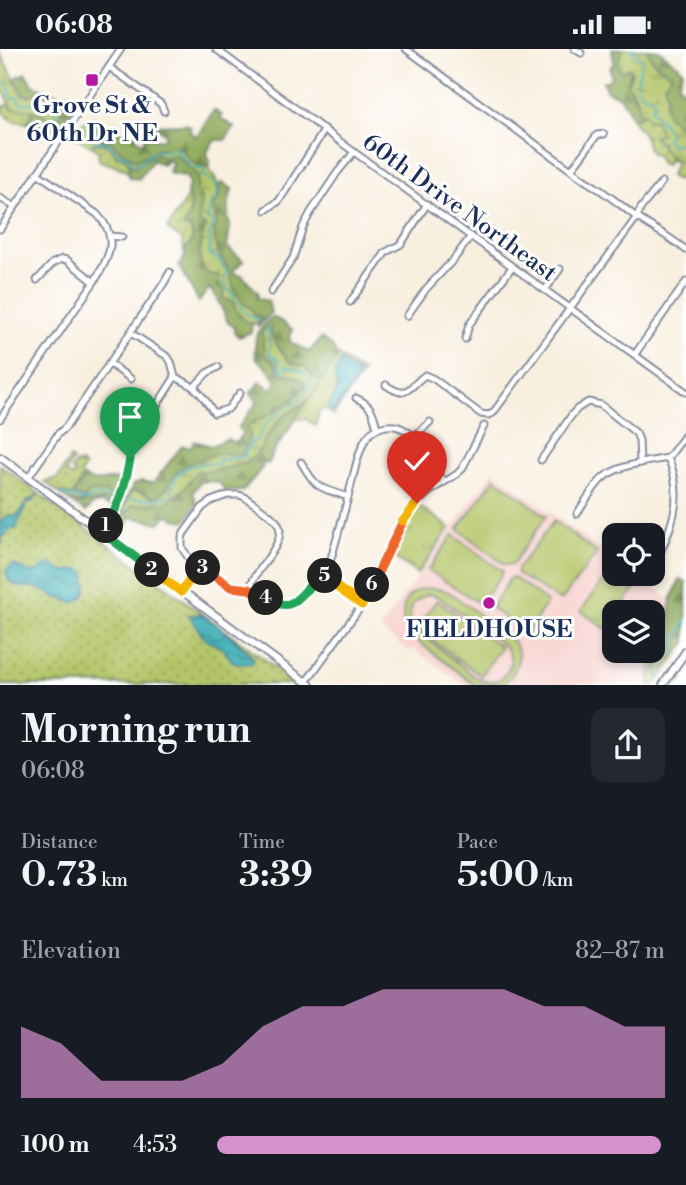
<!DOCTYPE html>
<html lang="en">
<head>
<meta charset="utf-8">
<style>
  body { margin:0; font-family:"Libre Bodoni",serif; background:#242831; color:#f1f3f6; height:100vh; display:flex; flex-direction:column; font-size:26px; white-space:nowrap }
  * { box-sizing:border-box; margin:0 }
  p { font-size:23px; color:#9ea1a6 }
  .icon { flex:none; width:38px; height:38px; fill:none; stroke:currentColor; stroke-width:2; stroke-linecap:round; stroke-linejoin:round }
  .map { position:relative; height:636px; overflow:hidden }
  .sheet { display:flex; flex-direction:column; background:#171b24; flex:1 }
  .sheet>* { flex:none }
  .controls { position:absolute; left:602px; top:474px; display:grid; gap:14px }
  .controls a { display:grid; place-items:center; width:63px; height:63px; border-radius:14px; background:#171b24; box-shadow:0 4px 10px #0003; font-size:35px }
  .pin { position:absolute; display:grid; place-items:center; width:60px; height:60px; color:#fff; margin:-72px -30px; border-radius:50% 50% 50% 0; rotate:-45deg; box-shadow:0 0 7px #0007 }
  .pin .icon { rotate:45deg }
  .km { position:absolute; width:35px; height:35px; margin:-18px; border-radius:50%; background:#222; color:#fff; font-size:19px; line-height:35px; text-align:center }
  .round { display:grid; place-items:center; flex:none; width:74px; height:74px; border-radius:14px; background:#242831 }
  .summary { display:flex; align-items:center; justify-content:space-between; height:119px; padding:0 21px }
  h1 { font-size:38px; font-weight:800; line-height:52px }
  .metrics { display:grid; grid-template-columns:repeat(3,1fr); gap:10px; height:119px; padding:7px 21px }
  .metrics div { display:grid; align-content:center }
  .metrics b { font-size:35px; font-weight:800 }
  .metrics small { font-size:19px; font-weight:400 }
  .metrics p { font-size:19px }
  .chart { height:196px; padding:14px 21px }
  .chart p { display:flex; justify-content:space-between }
  .chart svg { width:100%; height:126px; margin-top:7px; fill:#d690ce; opacity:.7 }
  ul { padding:0 21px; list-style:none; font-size:23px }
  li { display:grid; grid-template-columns:112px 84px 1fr; align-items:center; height:52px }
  li i { height:18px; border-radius:9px; background:#d690ce }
  .status { display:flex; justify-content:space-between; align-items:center; height:49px; padding:0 35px; background:#171b24; direction:ltr }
  .status svg { height:19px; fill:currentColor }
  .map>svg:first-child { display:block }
  .built { fill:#f7d0cc }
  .grass { fill:url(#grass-dots); stroke:#687a63; stroke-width:2 }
  .forest { fill:url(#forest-firs); stroke:#556c5d; stroke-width:2 }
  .wetland { fill:url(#wetland-marsh); stroke:#687a63; stroke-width:2 }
  .park { fill:url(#park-tufts); stroke:#687a63; stroke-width:2 }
  .pitch { fill:#b4c568; stroke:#687a63; stroke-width:2; fill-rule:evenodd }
  .water { fill:url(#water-waves); stroke:#2c6f8a; stroke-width:2 }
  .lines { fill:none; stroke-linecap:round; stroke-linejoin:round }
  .stream { stroke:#3eafb6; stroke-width:2 }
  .minor-casing { stroke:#8a8f9e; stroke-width:9 }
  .major-casing { stroke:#8a8f9e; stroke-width:10 }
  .minor { stroke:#fff; stroke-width:5 }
  .major { stroke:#fff; stroke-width:6 }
  .split-1-casing { stroke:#fff; stroke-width:14 }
  .split-2-casing { stroke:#fff; stroke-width:14 }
  .split-3-casing { stroke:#fff; stroke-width:14 }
  .split-4-casing { stroke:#fff; stroke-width:14 }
  .split-5-casing { stroke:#fff; stroke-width:14 }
  .split-6-casing { stroke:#fff; stroke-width:14 }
  .split-7-casing { stroke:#fff; stroke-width:14 }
  .split-8-casing { stroke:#fff; stroke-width:14 }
  .split-1 { stroke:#22a559; stroke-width:9 }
  .split-2 { stroke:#22a559; stroke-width:9 }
  .split-3 { stroke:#f5b400; stroke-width:9 }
  .split-4 { stroke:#f0652b; stroke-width:9 }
  .split-5 { stroke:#22a559; stroke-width:9 }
  .split-6 { stroke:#f5b400; stroke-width:9 }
  .split-7 { stroke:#f0652b; stroke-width:9 }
  .split-8 { stroke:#f5b400; stroke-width:9 }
  .poi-dot { fill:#b5179e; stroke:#fff; stroke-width:2.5 }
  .labels { text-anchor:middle; stroke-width:6; stroke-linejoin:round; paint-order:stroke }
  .poi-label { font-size:24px; font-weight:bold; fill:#1b2f5e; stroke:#fff }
  .street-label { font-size:24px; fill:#1b2f5e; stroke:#fff }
</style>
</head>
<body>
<div class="status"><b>06:08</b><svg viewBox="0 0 49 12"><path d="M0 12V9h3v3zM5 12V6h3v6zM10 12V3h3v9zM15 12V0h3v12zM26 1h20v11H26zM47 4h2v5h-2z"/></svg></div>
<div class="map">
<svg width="686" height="636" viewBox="0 0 686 636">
  <defs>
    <pattern id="grass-dots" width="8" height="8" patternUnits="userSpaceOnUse" patternTransform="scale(1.75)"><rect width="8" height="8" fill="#b4c568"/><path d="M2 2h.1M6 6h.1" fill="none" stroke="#92a059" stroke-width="1.8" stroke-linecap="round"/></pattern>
    <pattern id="forest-firs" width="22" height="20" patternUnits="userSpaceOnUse" patternTransform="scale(1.75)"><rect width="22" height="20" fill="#8faa5c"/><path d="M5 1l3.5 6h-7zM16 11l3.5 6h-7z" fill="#748b4f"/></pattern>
    <pattern id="wetland-marsh" width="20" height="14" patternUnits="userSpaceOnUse" patternTransform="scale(1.75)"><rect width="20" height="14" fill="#b4c568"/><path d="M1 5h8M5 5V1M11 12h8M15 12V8" fill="none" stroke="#92a059"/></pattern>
    <pattern id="park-tufts" width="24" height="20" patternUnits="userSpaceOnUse" patternTransform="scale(1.75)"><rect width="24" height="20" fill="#b4c568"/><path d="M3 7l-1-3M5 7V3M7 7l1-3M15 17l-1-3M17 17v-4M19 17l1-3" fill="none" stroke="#92a059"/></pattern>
    <pattern id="water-waves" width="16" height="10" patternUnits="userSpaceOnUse" patternTransform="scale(1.75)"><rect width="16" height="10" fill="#3eafb6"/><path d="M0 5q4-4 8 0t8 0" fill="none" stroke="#338f97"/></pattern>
  </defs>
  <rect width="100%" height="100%" fill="#fff"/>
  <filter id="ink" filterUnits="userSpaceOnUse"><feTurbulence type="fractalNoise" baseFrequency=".0143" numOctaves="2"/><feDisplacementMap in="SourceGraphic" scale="14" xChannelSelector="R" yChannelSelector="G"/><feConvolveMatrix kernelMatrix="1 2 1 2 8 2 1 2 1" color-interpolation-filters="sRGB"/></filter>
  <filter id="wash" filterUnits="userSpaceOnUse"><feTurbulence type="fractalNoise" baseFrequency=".00686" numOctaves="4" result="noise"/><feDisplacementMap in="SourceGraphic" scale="28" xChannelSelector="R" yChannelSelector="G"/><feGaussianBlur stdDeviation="1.57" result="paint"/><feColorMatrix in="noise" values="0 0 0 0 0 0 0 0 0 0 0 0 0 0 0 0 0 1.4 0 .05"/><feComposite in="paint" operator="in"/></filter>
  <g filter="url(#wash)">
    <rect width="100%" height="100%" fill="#f8efdf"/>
    <!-- built -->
    <polygon class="built" points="493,422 614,510 614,525 636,525 671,551 670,567 658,583 653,596 653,564 614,564 614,602 652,602 650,635 463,635 414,600 408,601 380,580"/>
    <!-- grass -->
    <g class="grass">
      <polygon points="10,55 12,60 28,60 34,62 27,74 13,72 0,61 0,59"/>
      <path d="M644,63L647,67L655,70L661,85L654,87C661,95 667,103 674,111H684L686,109V126L677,131L670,127L676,113L669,111L666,116L660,114L658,108L650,103L642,82L635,76L632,69L639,68Z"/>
      <path d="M95,94C108,94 126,104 130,117L127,121L100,112L98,107L99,103L93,98Z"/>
      <path d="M188,147C193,158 190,168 184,178H189C195,188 193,194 184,201L182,190L167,180Z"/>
      <polygon points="70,409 73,411 66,424 72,428 75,425 72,421 76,414 79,416 81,414 85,418 80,425 84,428 73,446 59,444 45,433 58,429"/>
      <polygon points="0,416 298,635 0,636"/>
      <path d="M664,574L671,582L669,603L656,618L659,631L655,635L650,636C651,613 650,592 664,574Z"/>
    </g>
    <!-- forest -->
    <g class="forest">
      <path d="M612,0H623L620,7C632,19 633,19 627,35L639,55L638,60L641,65L639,68L632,69L624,53L620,48L606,41L603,32H608L611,28L610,19L614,13Z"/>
      <path d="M647,0L659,1L679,17L683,22L678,34L682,40L686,41V94H684L682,82L673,71L668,68L667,64L665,55L667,47L665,39L664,21C657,15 648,10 647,0Z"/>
      <polygon points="25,24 33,36 57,45 72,59 54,88 27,74 34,62 48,66 54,72 61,63 29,47 23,46 14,30"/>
      <path d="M214,61L222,66L220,69L234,78L225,91H215L207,103L210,117L209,120L206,118C191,116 188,109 180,98L157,100L136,112L130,107L120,102L111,93L100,90L102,87L96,82V76C109,86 120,82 135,85L137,88L134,90L143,94L145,88L162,91L166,86L154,76L186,75L191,78L189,82L197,87Z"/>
      <path d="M157,105L162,108L177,106L198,127L197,141L202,151L198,166L200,174L206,178L202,185L199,209L218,225L225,241L244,271L252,275L251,283L239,288L234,283L235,281L233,277L228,274C225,265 216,246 209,239L199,253L179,217L185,208L184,201C193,194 195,188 189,178H183C191,167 193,157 187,145L189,135L186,127L172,125L168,123L173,114L168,111L163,116L153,111L139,130L130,129L127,121L130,117L133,119L151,107Z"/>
      <path d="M222,133L232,140L228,156V169L230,177L227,198L244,212L234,220L235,225L242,226L258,244L257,249L268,252L271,264L258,278L257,275L262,269L255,267L252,261L244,255L235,243L228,220L216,201L214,183L216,171L212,156C218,151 221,146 218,138Z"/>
      <path d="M272,268L281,272L293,281L289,287L291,294L309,303L321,289L332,297L339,310L328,334L314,329L305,318L289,313L274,291L270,279L265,305L276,314L280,325C290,324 298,329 306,335C294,355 268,367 247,377L250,387L243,405C236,406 228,404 221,405C212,406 181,416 176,424C167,436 171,439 156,449L139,442L126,464L134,456L167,453L183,441L197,422H212L229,417L259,402L267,387L280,370L306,352L307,354L271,407L272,408L268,415L264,413L262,419L243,442L225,443L221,435L213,432L201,433L193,443L197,455L186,472L175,470L168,465L160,474L131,468L127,476L118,485L111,478L119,465L133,436L141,432L153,434L182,397L191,398L194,392L211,397L227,390L236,394L243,383L238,379L258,352L250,345L260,332L271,341L277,333L267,319L256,309C254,285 255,285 272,268Z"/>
      <path d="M84,428C98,438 105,428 120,431L119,437L112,457L110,458L109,455L106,456L102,454L93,455L86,463L68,451L81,455L96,451L97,444L90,443L85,450L73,446Z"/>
      <polygon points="680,530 686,533 686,593 659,631 656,618 669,603 665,594 671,582 664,574 670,567 671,551"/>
    </g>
    <!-- wetland -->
    <g class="wetland">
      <path d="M623,0H647C650,12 661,20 672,25L664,35L667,47L665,55L667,64L668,68L673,71L682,82L684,94H686V109L684,112L674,111L661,98V94L653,87L661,85L655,71H649L644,64L641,65L638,60C639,50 633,42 627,35L632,25L630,18L622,23L619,22L618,14Z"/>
      <path d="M0,4L23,46L29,47L41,43L51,50L62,63L54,73C43,61 27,60 12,60L8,50L0,38Z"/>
      <path d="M93,69L96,71V82L93,88L94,92L111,93L120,102L136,112L157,100L180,98C189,110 191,117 207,118C217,130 225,144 212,156L216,171L214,183L216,201L228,220L235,243L244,255L252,261L255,267L262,269L257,275C243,275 237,266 233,253L222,249L225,241L218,233V226L208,225C199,215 199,209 201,196C202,189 202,185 206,178L200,174L198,166L202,151L197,141L198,127L177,106L170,107L166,109L157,105L151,107L133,119C128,116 127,110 123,107L117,108C112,98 106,94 95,94L93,98L72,86L81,74Z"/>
      <path d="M270,279L274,291L289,313L305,318L314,329L328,334L309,360L306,352L280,370L267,387L259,402L247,414L212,422H197L183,441L167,453L134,456L126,464L123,463L131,442H139L156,449C171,439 167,436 176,424C181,416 212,406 221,405C228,404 235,406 243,405L250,387L247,377C266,367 296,354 306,335C298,328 290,324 280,325L276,314L265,305L262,284L265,280Z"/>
      <path d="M61,443L85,450L90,443L105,444L110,446L109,451C88,451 80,459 61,446Z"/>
    </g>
    <!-- park -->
    <g class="park">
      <polygon points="339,307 363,324 333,366 324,359 318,365 316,377 306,370 295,370"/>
      <polygon points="421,458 450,479 417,525 394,508 408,475"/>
      <polygon points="612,519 614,521 614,525 620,525 637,537 618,563 614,564 614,568 606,580 581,562"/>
    </g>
    <!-- pitch -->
    <g class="pitch">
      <polygon points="495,429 546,467 513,515 505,516 458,480"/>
      <polygon points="554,472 597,504 561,552 517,525 517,520"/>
      <polygon points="453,486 502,522 501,527 480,555 428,521"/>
      <polygon points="511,528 516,530 547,553 527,585 491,559"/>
      <path d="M434,539L444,541L452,545L511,590C525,605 517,622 505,634L474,635L407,584C401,571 400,550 416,542C421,539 428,539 434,539ZM429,545L439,548L504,596L509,604L511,613C506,630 496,636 478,630L412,578C407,560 411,552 429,545Z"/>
      <polygon points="437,551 501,598 481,627 416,579"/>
    </g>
    <!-- water -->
    <g class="water">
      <path d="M341,312L358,325L357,329L333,363L329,361L328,357C337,344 340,341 334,325Z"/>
      <polygon points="38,445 32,453 28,453 15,481 12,479 2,489 0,498 0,474 9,466 15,468 23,460 28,451 32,451"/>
      <path d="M48,514L64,523L80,520L85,523C87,537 89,550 73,554L56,548L39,539L17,537L9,532L6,526L8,520L14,516C32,523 30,531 48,514Z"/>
      <path d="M189,566C191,566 198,565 201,566C212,570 247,600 254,611L252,614L239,615L233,613L223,600L204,589Z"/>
    </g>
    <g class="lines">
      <!-- stream -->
      <g class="stream">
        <path d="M631,0L642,11L636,37L643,46L652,48L655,54L651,58V60C656,66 668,79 670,85L666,90L671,96L680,94L686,99"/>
        <polyline points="0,22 2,23 0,30"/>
        <polyline points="0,33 6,34 10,41 9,46 12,49 18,48 19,53 22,55 37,53 40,55 47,53 51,55 53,62 58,67"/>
        <path d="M86,78L95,83L92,87L95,93C106,92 113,96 118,106L124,105L128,109L132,115H139L153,103L164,101L168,104L174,103L176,99L178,100L180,107L188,114L190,119L203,120L205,123L202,126L203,128H207C215,135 221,140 216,151H212L209,164L207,168V170L212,171V179L209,188L211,191L209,205L220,211V214C230,223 225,223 225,234C226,237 228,240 229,242L232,244L234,250L241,256L242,261L250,267L260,271"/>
        <polyline points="61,445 85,452 95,447 110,449"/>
        <path d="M131,450H155L170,447C173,441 173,436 175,430C181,416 206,412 219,416L220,409L223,411L229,410V408L234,410L238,408H247L245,405L246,401L250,398L249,396L252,392L254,393C260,388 259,385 263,379C265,375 271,370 275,367C290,355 304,353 312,333C303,320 300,321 286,317L284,322H281L278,310L272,307L268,301L271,296L268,289L269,286L268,279"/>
        <polyline points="675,605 673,598 686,572"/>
        <polyline points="677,636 683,630 681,625"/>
      </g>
    </g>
  </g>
  <g filter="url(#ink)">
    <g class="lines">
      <!-- minor casing -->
      <g class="minor-casing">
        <g id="minor">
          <polyline points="216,0 354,103 686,343"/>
          <path d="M406,0L586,132C604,142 619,155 635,167C652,179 670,188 686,201"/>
          <polyline points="575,0 581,4"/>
          <polyline points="109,18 161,55 164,62"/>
          <polyline points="571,121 597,86 604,85"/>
          <polyline points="0,149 15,158"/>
          <polyline points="266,161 279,152 325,80"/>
          <polyline points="0,180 121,0"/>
          <polyline points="109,187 122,188"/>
          <polyline points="37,231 53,214 62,210 67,211 94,233"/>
          <polyline points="545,241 560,220"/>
          <polyline points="271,243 293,209 303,178 311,163 337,124 354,103"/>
          <polyline points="350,253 386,203 401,195 427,155"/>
          <polyline points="407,267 426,240 454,210 471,187"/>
          <path d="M131,284L168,308L171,313L175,328C196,337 202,345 214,364L228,360L240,344"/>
          <polyline points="465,290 469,276 512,218"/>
          <polyline points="635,305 686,233"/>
          <polyline points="110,315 131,330"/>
          <path d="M386,336C407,351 408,339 425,326L434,330L481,365L488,366L493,364L637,168L641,159L662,133"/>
          <polyline points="194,338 207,324 218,318"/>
          <path d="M356,349C372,356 373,363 377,379"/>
          <path d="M0,370L94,233C109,209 120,189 97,165L37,124"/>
          <polyline points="414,388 430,373"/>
          <polyline points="541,411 571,367 577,360 588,353 601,356 636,384 639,391 640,414"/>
          <path d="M301,413C317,441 319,438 348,448"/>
          <polyline points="28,429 58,385 66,378 164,234 170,223"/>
          <path d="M577,465C584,454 591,442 600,432C614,416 647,413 668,409L686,385"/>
          <path d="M102,483C111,469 121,455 125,438C129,422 130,405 136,389L175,328"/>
          <path d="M653,519C671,481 686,448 668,409"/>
          <path d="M329,526L330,513C337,489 344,465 350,440C354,425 357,407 364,393C371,378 391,372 405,381C419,389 435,419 444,433"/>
          <polyline points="329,526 338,539 362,556"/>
          <path d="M249,540C254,520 292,491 276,472C268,463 255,456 245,448L239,446H228L211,452L202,459L184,484L182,489V499L188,508L231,538L249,540L280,556L292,555L319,530L329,526"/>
          <polyline points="181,543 200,517"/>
          <polyline points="306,633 362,556 377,529 402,474 417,454 429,443 457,425 462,420 484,377"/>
        </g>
      </g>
      <!-- major casing -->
      <g class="major-casing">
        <g id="major">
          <polyline points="0,408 310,636"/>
          <polyline points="663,636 686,602"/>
        </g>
      </g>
      <!-- minor -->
      <use href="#minor" class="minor"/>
      <!-- major -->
      <use href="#major" class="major"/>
    </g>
  </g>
  <g class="lines" filter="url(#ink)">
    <!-- split-1 casing -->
    <g class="split-1-casing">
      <path id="split-1" d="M106,477C120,456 125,435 130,410"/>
    </g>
    <!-- split-2 casing -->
    <g class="split-2-casing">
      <polyline id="split-2" points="106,477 102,483 152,521"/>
    </g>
    <!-- split-3 casing -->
    <g class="split-3-casing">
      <polyline id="split-3" points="152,521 181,543 200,517 203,519"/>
    </g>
    <!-- split-4 casing -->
    <g class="split-4-casing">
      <polyline id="split-4" points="203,519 231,538 249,540 266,549"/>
    </g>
    <!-- split-5 casing -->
    <g class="split-5-casing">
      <path id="split-5" d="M266,549C300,569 299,537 325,527"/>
    </g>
    <!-- split-6 casing -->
    <g class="split-6-casing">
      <polyline id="split-6" points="325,527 329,526 338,539 362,556 372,536"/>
    </g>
    <!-- split-7 casing -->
    <g class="split-7-casing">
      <polyline id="split-7" points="372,536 403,472"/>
    </g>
    <!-- split-8 casing -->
    <g class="split-8-casing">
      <polyline id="split-8" points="403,472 417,454"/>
    </g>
    <!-- split-1 -->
    <use href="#split-1" class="split-1"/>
    <!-- split-2 -->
    <use href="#split-2" class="split-2"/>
    <!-- split-3 -->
    <use href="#split-3" class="split-3"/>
    <!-- split-4 -->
    <use href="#split-4" class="split-4"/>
    <!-- split-5 -->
    <use href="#split-5" class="split-5"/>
    <!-- split-6 -->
    <use href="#split-6" class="split-6"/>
    <!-- split-7 -->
    <use href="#split-7" class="split-7"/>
    <!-- split-8 -->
    <use href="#split-8" class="split-8"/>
  </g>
  <!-- markers -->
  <g class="poi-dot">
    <rect x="85" y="24" width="14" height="14" rx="3.5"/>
    <circle cx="489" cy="554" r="7"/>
  </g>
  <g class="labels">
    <!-- poi labels -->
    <g class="poi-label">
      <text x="92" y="64">Grove St &amp;<tspan x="92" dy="28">60th Dr NE</tspan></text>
      <text x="489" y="588">FIELDHOUSE</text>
    </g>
    <!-- street labels -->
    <g class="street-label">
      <text transform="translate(460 158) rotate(36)" y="8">60th Drive Northeast</text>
    </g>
  </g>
</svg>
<div class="controls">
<a><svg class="icon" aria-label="locate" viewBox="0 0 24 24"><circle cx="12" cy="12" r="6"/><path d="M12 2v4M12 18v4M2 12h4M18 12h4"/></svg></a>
<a><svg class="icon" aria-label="layers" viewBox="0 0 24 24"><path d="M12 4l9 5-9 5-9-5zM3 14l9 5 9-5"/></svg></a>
</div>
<div class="pin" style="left:130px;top:410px;background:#1e9e55"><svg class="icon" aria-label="arrive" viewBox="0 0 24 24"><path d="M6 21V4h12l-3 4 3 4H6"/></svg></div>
<div class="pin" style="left:417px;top:454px;background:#d93025"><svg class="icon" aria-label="check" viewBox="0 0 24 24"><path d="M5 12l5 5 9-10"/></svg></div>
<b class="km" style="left:106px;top:477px">1</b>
<b class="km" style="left:152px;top:521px">2</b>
<b class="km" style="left:203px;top:519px">3</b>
<b class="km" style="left:266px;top:549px">4</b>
<b class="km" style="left:325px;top:527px">5</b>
<b class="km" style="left:372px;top:536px">6</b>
</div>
<section class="sheet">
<div class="summary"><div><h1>Morning run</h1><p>06:08</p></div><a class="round"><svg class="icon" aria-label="share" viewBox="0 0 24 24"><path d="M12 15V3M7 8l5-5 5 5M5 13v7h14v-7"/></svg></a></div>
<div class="metrics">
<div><p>Distance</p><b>0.73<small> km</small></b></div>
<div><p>Time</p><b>3:39</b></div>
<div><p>Pace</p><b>5:00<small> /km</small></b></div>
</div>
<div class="chart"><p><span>Elevation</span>82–87 m</p>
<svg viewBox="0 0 160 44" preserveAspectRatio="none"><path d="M0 44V19L10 25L20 38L30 38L40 38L50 32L60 19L70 12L80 12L90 6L100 6L110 6L120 6L130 12L140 12L150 19L160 19V44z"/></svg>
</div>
<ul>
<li><b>100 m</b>4:53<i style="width:99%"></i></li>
</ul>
</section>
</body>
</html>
